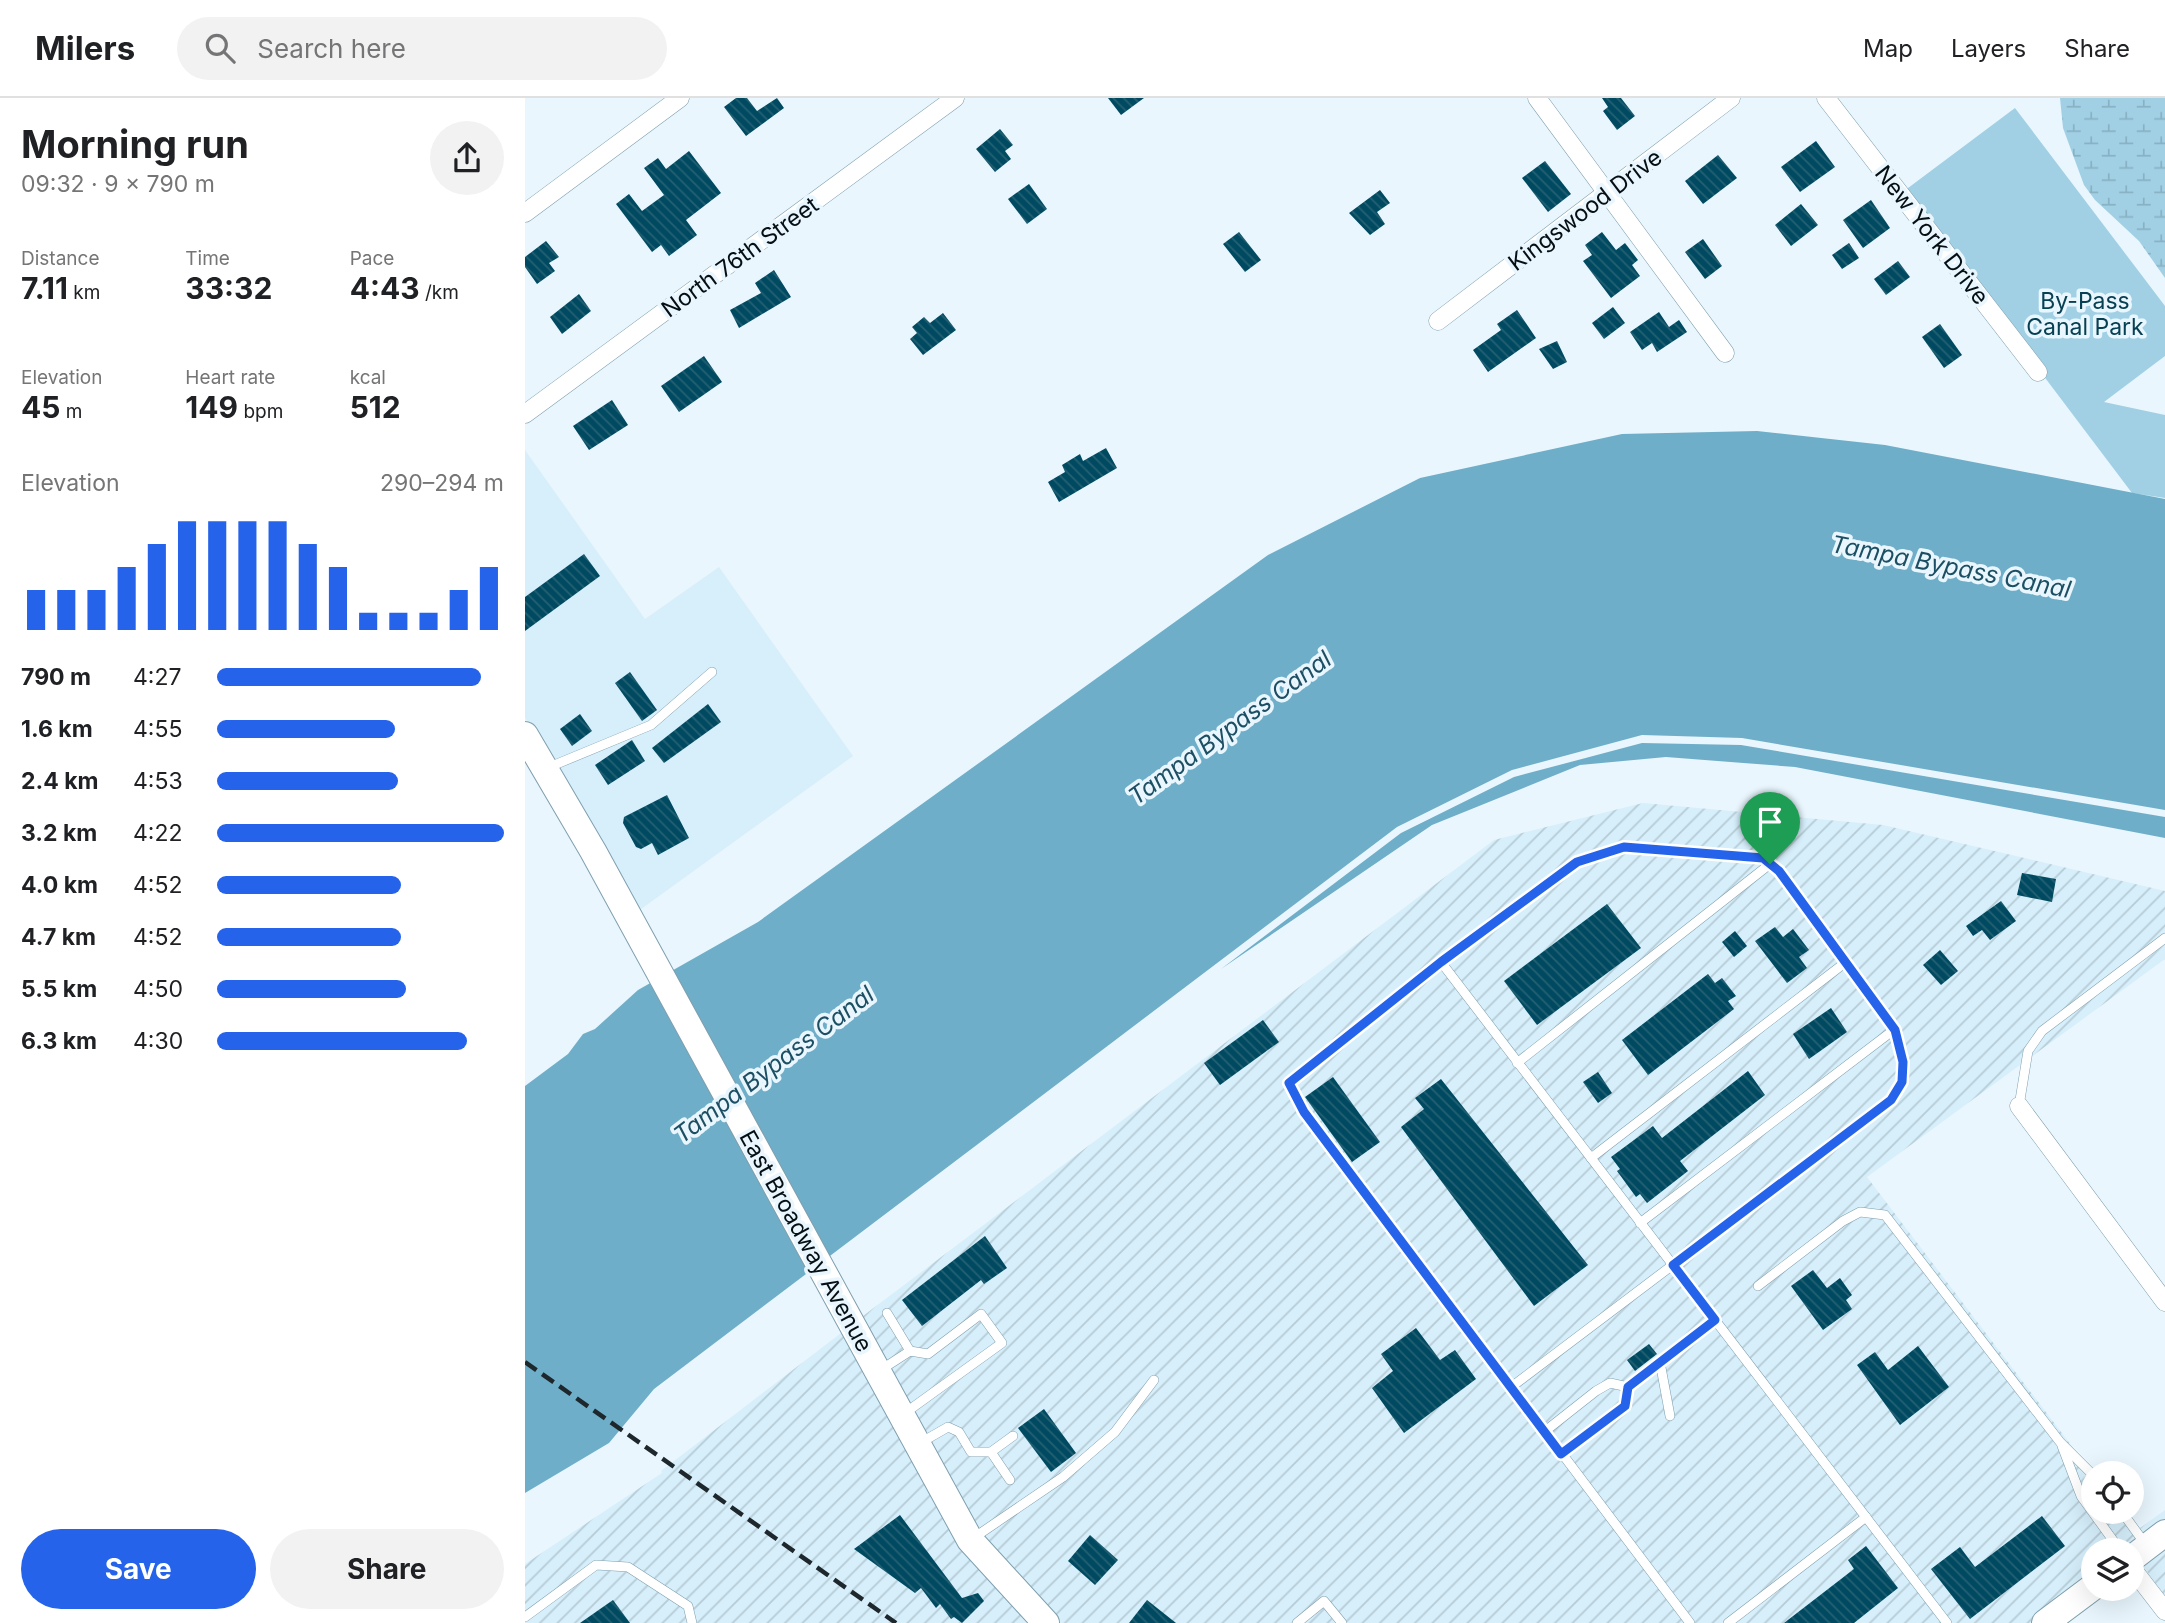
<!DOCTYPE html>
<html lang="en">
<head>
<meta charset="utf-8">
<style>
  body { margin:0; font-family:Inter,sans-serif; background:#f2f2f2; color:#202124; height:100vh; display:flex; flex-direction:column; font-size:26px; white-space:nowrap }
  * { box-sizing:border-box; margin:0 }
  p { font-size:23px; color:#757577 }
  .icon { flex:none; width:38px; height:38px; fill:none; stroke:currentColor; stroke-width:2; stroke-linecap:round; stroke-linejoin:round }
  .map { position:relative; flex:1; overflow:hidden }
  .drawer { display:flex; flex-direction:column; background:#fff; width:525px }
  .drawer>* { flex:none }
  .tools { position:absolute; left:1556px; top:1363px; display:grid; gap:14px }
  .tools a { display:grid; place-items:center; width:63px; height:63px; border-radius:50%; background:#fff; box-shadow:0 7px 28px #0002; font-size:35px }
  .pin { position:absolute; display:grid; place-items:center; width:60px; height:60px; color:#fff; margin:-72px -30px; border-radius:50% 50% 50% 0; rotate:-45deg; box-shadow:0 0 7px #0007 }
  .pin .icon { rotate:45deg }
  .round { display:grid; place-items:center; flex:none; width:74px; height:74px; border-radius:37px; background:#f2f2f2 }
  .headline { display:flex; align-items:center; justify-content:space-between; height:119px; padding:0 21px }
  h1 { font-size:38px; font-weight:700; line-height:52px }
  .metrics { display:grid; grid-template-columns:repeat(3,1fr); gap:10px; height:119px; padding:7px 21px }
  .metrics div { display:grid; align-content:center }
  .metrics b { font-size:30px; font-weight:700 }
  .metrics small { font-size:19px; font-weight:400 }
  .metrics p { font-size:19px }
  .chart { height:196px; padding:14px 21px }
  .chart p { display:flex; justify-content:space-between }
  .chart svg { width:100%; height:126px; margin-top:7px; stroke:#2563eb; stroke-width:6 }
  .primary-button { display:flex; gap:14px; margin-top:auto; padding:14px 21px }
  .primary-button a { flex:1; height:80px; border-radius:42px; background:#2563eb; color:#fff; font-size:28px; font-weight:700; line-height:80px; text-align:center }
  .primary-button a+a { background:#f2f2f2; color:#202124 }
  ul { padding:0 21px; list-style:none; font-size:23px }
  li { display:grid; grid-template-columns:112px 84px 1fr; align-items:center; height:52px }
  li i { height:18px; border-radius:9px; background:#2563eb }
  header { display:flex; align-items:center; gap:42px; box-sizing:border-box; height:98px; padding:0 35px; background:#fff; border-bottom:2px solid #e0e0e0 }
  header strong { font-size:33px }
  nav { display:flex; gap:38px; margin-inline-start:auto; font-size:24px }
  .search { width:490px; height:63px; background:#f2f2f2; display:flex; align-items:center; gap:18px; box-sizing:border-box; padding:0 24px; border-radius:38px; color:#757577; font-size:26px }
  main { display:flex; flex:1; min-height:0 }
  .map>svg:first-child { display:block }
  .built { fill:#d6effb }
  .industrial { fill:url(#industrial-furrows) }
  .wetland { fill:url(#wetland-marsh) }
  .green { fill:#a1d0e5 }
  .water { fill:#6faec8 }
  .building { fill:url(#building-back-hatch) }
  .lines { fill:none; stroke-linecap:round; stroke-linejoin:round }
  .service-casing { stroke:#7f9fae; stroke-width:10 }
  .minor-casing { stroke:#7f9fae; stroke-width:19 }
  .secondary-casing { stroke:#7f9fae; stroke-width:28 }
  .service { stroke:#fff; stroke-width:9 }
  .minor { stroke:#fff; stroke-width:18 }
  .secondary { stroke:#fff; stroke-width:26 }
  .rail { stroke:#1d272c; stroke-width:4.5; stroke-dasharray:14 7; stroke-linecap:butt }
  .route-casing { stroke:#fff; stroke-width:14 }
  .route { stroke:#2563eb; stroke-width:9 }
  .labels { text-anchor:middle; stroke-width:7; stroke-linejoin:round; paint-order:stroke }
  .street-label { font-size:23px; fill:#040e13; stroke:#e9f6fd }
  .park-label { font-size:23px; fill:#074053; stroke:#e9f6fd }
  .water-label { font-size:24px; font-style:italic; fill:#1c4f63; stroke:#e9f6fd }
</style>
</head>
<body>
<header>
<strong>Milers</strong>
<div class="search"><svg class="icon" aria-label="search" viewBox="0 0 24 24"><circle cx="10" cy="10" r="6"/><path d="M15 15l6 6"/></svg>Search here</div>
<nav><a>Map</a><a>Layers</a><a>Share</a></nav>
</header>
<main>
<section class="drawer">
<div class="headline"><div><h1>Morning run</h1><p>09:32 · 9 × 790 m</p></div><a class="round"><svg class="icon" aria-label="share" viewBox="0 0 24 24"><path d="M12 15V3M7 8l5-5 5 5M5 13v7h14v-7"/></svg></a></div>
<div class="metrics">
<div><p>Distance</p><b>7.11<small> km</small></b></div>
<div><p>Time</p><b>33:32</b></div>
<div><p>Pace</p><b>4:43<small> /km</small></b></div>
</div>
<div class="metrics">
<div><p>Elevation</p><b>45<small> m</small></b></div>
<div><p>Heart rate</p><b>149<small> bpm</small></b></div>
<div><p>kcal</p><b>512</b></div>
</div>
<div class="chart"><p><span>Elevation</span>290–294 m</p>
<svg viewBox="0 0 160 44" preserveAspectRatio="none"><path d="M5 44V30M15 44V30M25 44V30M35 44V22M45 44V14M55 44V6M65 44V6M75 44V6M85 44V6M95 44V14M105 44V22M115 44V38M125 44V38M135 44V38M145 44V30M155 44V22"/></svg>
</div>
<ul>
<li><b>790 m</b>4:27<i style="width:92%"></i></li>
<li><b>1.6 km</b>4:55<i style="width:62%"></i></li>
<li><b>2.4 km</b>4:53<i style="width:63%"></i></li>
<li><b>3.2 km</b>4:22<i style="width:100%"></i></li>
<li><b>4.0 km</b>4:52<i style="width:64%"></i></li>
<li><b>4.7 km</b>4:52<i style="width:64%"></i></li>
<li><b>5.5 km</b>4:50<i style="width:66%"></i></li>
<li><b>6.3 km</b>4:30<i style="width:87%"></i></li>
</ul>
<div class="primary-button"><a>Save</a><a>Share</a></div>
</section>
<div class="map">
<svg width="1640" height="1525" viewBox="0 0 1640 1525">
  <defs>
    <pattern id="industrial-furrows" width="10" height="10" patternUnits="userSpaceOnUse" patternTransform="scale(1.75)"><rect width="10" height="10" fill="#d6effb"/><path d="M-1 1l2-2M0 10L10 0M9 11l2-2" fill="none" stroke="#b6ccd6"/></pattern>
    <pattern id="wetland-marsh" width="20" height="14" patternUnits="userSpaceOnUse" patternTransform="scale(1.75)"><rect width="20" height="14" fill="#a1d0e5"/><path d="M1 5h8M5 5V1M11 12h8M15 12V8" fill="none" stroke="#89b1c4"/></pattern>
    <pattern id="building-back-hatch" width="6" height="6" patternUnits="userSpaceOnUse" patternTransform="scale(1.75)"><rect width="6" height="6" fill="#004a61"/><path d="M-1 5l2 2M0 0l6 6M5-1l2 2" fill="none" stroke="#246072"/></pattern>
  </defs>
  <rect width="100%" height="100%" fill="#e9f6fd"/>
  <!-- built -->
  <polygon class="built" points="0,352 120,521 194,469 328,658 112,814 0,620"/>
  <!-- industrial -->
  <g class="industrial">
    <polygon points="1118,705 1358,727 1640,793 1640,861 1342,1079 1568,1376 1568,1414 1597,1414 1611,1433 1640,1412 1640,1424 1603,1452 1568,1452 1568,1479 1506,1525 534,1525 453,1437 334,1221 969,742"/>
    <polygon points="320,1232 508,1525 0,1525 0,1466 137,1375 136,1373"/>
    <polygon points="1640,1445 1640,1498 1615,1464"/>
  </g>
  <!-- wetland -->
  <polygon class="wetland" points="1535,0 1640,0 1640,180 1614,143 1570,102 1559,87 1538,30"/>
  <!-- green -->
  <polygon class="green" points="1490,10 1640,208 1640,258 1579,304 1640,317 1640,400 1607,395 1379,93"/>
  <!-- water -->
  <g class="water">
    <polygon points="1232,333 1360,347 1640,401 1640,712 1217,640 1117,637 987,672 872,729 129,1291 84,1345 0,1395 0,988 43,956 58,936 70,931 113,892 233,824 743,457 895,380 1097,336"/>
    <polygon points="1117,645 1216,647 1640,719 1640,740 1270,669 1141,659 1055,667 907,727 696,871 876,735 989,679"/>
  </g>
  <!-- building -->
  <g class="building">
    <polygon points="211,0 222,0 232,13 252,0 259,10 221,38 199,9"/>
    <polygon points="583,0 619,0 596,17"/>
    <polygon points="1077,0 1096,0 1110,18 1092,32 1078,13 1083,9"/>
    <polygon points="475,31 488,47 480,53 486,61 470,74 451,51"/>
    <polygon points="1291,43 1310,69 1275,94 1256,69"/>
    <polygon points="164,53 196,95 161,122 172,137 144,158 136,147 127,154 91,106 104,96 117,113 139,97 119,70 133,60 141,71"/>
    <polygon points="1193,57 1212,80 1178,106 1160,83"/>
    <polygon points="1020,63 1046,96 1023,114 997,80"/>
    <polygon points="504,86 522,111 502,126 483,101"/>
    <polygon points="855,92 865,105 852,114 860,126 845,137 824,115"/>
    <polygon points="1346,102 1365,130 1338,150 1318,122"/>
    <polygon points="1276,106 1293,127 1266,148 1250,127"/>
    <polygon points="714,134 736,162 720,174 698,146"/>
    <polygon points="1077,134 1091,152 1100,145 1113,162 1107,167 1115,178 1086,200 1058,163 1067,157 1060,147"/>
    <polygon points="1178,141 1197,168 1180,181 1160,154"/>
    <polygon points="21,143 34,159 24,165 30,173 12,186 0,169 0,159"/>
    <polygon points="1324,145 1334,160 1317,171 1307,157"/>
    <polygon points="1373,163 1385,179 1361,197 1349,181"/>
    <polygon points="249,172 266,199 214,230 205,212 236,195 230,185"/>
    <polygon points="54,196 66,213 37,236 25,219"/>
    <polygon points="1088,209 1100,225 1079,241 1067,225"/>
    <polygon points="992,212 1011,240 963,274 948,252 976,232 972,226"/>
    <polygon points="1134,214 1144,229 1154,222 1162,234 1132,254 1127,245 1117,252 1105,234"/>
    <polygon points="418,215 431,232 398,257 385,241 392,235 387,229 399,219 405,225"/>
    <polygon points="1415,226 1437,257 1419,270 1397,239"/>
    <polygon points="1032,243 1042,264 1028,271 1014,251"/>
    <polygon points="179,258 197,284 154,314 136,288"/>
    <polygon points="87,302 103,327 64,352 48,328"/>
    <polygon points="581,350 592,370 534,404 523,384 540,374 537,367 555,356 558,363"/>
    <polygon points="59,456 75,478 0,533 0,499"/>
    <polygon points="105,574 132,612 117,623 90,585"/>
    <polygon points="183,606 196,624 139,665 127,650"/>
    <polygon points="55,616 67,633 47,648 35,631"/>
    <polygon points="107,642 120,663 83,687 70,667"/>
    <polygon points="142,697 164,740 133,757 127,745 116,751 111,749 98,725 99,719"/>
    <polygon points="1497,775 1531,781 1527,804 1492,797"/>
    <polygon points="1476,803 1491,823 1465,842 1457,832 1448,838 1441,828"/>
    <polygon points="1082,806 1116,850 1012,927 979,883"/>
    <polygon points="1250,829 1258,839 1268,831 1284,852 1274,859 1282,870 1262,885 1230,843"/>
    <polygon points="1210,833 1222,848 1209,859 1197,844"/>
    <polygon points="1415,852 1433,873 1416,887 1398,867"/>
    <polygon points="1183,876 1190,885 1197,880 1211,898 1203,903 1209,911 1123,977 1097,942"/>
    <polygon points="1306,910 1322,934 1284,961 1268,936"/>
    <polygon points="738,922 754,944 695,987 679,965"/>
    <polygon points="1223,973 1240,997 1155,1063 1163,1073 1122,1105 1115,1096 1111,1099 1092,1073 1095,1071 1086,1059 1128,1028 1137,1040"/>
    <polygon points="1073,974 1087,995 1073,1005 1058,984"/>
    <polygon points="808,979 855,1044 827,1064 780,999"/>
    <polygon points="916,981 1063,1167 1009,1208 876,1029 899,1011 890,1000"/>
    <polygon points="460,1138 482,1170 459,1186 456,1182 397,1228 377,1202"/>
    <polygon points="1288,1172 1302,1190 1315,1180 1327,1197 1321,1202 1327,1211 1298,1232 1266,1188"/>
    <polygon points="891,1230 915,1262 930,1252 951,1281 879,1335 847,1290 868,1273 856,1256"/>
    <polygon points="1124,1246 1132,1256 1110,1273 1102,1262"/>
    <polygon points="1393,1248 1424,1289 1375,1327 1332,1267 1350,1254 1363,1272"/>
    <polygon points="519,1311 551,1355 526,1374 493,1330"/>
    <polygon points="375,1417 437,1500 453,1495 459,1503 437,1525 429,1519 426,1521 415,1506 411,1510 396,1490 390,1495 329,1451"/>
    <polygon points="1517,1418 1540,1448 1445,1521 1406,1471 1435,1449 1450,1469"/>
    <polygon points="565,1437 593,1462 570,1487 543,1463"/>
    <polygon points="1341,1448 1373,1490 1329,1525 1259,1525 1329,1471 1323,1462"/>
    <polygon points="88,1502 105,1525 55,1525"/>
    <polygon points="622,1502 651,1525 604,1525"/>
  </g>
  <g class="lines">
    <!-- service casing -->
    <g class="service-casing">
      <g id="service">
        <polyline points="22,670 126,627 187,574"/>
        <polyline points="916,864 1422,1525"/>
        <polyline points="992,965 1245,766"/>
        <polyline points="1494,1008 1503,953 1517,933 1640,840"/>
        <polyline points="1066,1060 1321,864"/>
        <polyline points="1115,1125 1370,931"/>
        <polyline points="1233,1188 1318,1123 1335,1114 1360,1117 1535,1344 1568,1377"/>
        <polyline points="362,1215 385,1253"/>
        <polyline points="1135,1264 1145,1318"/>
        <polyline points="354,1273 385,1253 403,1256 456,1216 477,1245 380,1315"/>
        <polyline points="985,1290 1366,1002 1377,984 1378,964 1370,931 1254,773 1238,760 1099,749 1052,764 916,864 764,985 779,1014 1165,1525"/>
        <polyline points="1019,1334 1071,1293 1085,1285 1103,1289"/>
        <polyline points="395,1345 423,1329 434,1334 446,1354 466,1354 488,1338"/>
        <polyline points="1537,1348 1556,1398 1595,1452"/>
        <polyline points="466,1354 485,1382"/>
        <polyline points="1036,1356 1100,1308 1103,1289 1190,1222"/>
        <polyline points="1597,1414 1621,1447"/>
        <polyline points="447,1441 538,1379 590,1334 629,1282"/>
        <polyline points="0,1519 71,1467 103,1469 163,1508 167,1525"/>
        <polyline points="772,1525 799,1503 817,1525"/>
        <polyline points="1203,1525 1341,1419"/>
      </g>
    </g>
    <!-- minor casing -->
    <g class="minor-casing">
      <g id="minor">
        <polyline points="1012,0 1200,255"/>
        <polyline points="1301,0 1513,274"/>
        <polyline points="0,115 155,0"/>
        <polyline points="913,223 1206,0"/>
        <polyline points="0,316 430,0"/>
        <polyline points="1494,1008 1640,1204"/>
        <polyline points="1606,1469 1640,1513"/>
      </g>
    </g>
    <!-- secondary casing -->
    <g class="secondary-casing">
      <g id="secondary">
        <polyline points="0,637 68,753 445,1442 521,1525"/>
        <polyline points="1606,1461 1640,1435"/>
        <polyline points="1520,1525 1568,1489"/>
      </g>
    </g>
    <!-- service -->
    <use href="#service" class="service"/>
    <!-- minor -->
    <use href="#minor" class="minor"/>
    <!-- secondary -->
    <use href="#secondary" class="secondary"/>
    <!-- rail -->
    <polyline class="rail" points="0,1264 371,1525"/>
  </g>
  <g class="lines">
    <!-- route casing -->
    <g class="route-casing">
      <polygon id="route" points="1099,749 1238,760 1254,773 1370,932 1378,964 1377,984 1366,1002 1148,1167 1190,1222 1103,1289 1100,1308 1036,1356 779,1014 764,985 916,864 1052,764"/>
    </g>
    <!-- route -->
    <use href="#route" class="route"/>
  </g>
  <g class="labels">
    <!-- street labels -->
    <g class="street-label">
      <text transform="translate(1060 112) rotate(-37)" y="8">Kingswood Drive</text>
      <text transform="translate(1407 137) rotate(52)" y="8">New York Drive</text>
      <text transform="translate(215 159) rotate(-36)" y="8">North 76th Street</text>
      <text transform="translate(281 1143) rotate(61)" y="8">East Broadway Avenue</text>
    </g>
    <!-- park labels -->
    <g class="park-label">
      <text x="1560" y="211">By-Pass<tspan x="1560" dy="26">Canal Park</tspan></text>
    </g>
    <!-- water labels -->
    <g class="water-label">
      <text transform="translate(1426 469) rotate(11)" y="8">Tampa Bypass Canal</text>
      <text transform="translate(705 630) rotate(-36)" y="8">Tampa Bypass Canal</text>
      <text transform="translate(249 967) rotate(-37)" y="8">Tampa Bypass Canal</text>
    </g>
  </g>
</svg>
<div class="tools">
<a><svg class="icon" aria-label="locate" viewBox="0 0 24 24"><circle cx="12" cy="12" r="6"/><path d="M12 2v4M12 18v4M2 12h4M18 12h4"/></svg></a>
<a><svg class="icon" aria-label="layers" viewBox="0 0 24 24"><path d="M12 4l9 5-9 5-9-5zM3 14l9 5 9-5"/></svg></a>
</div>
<div class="pin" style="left:1245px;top:766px;background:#1e9e55"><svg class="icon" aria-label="arrive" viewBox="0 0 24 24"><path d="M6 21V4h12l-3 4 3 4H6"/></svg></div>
</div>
</main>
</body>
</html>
